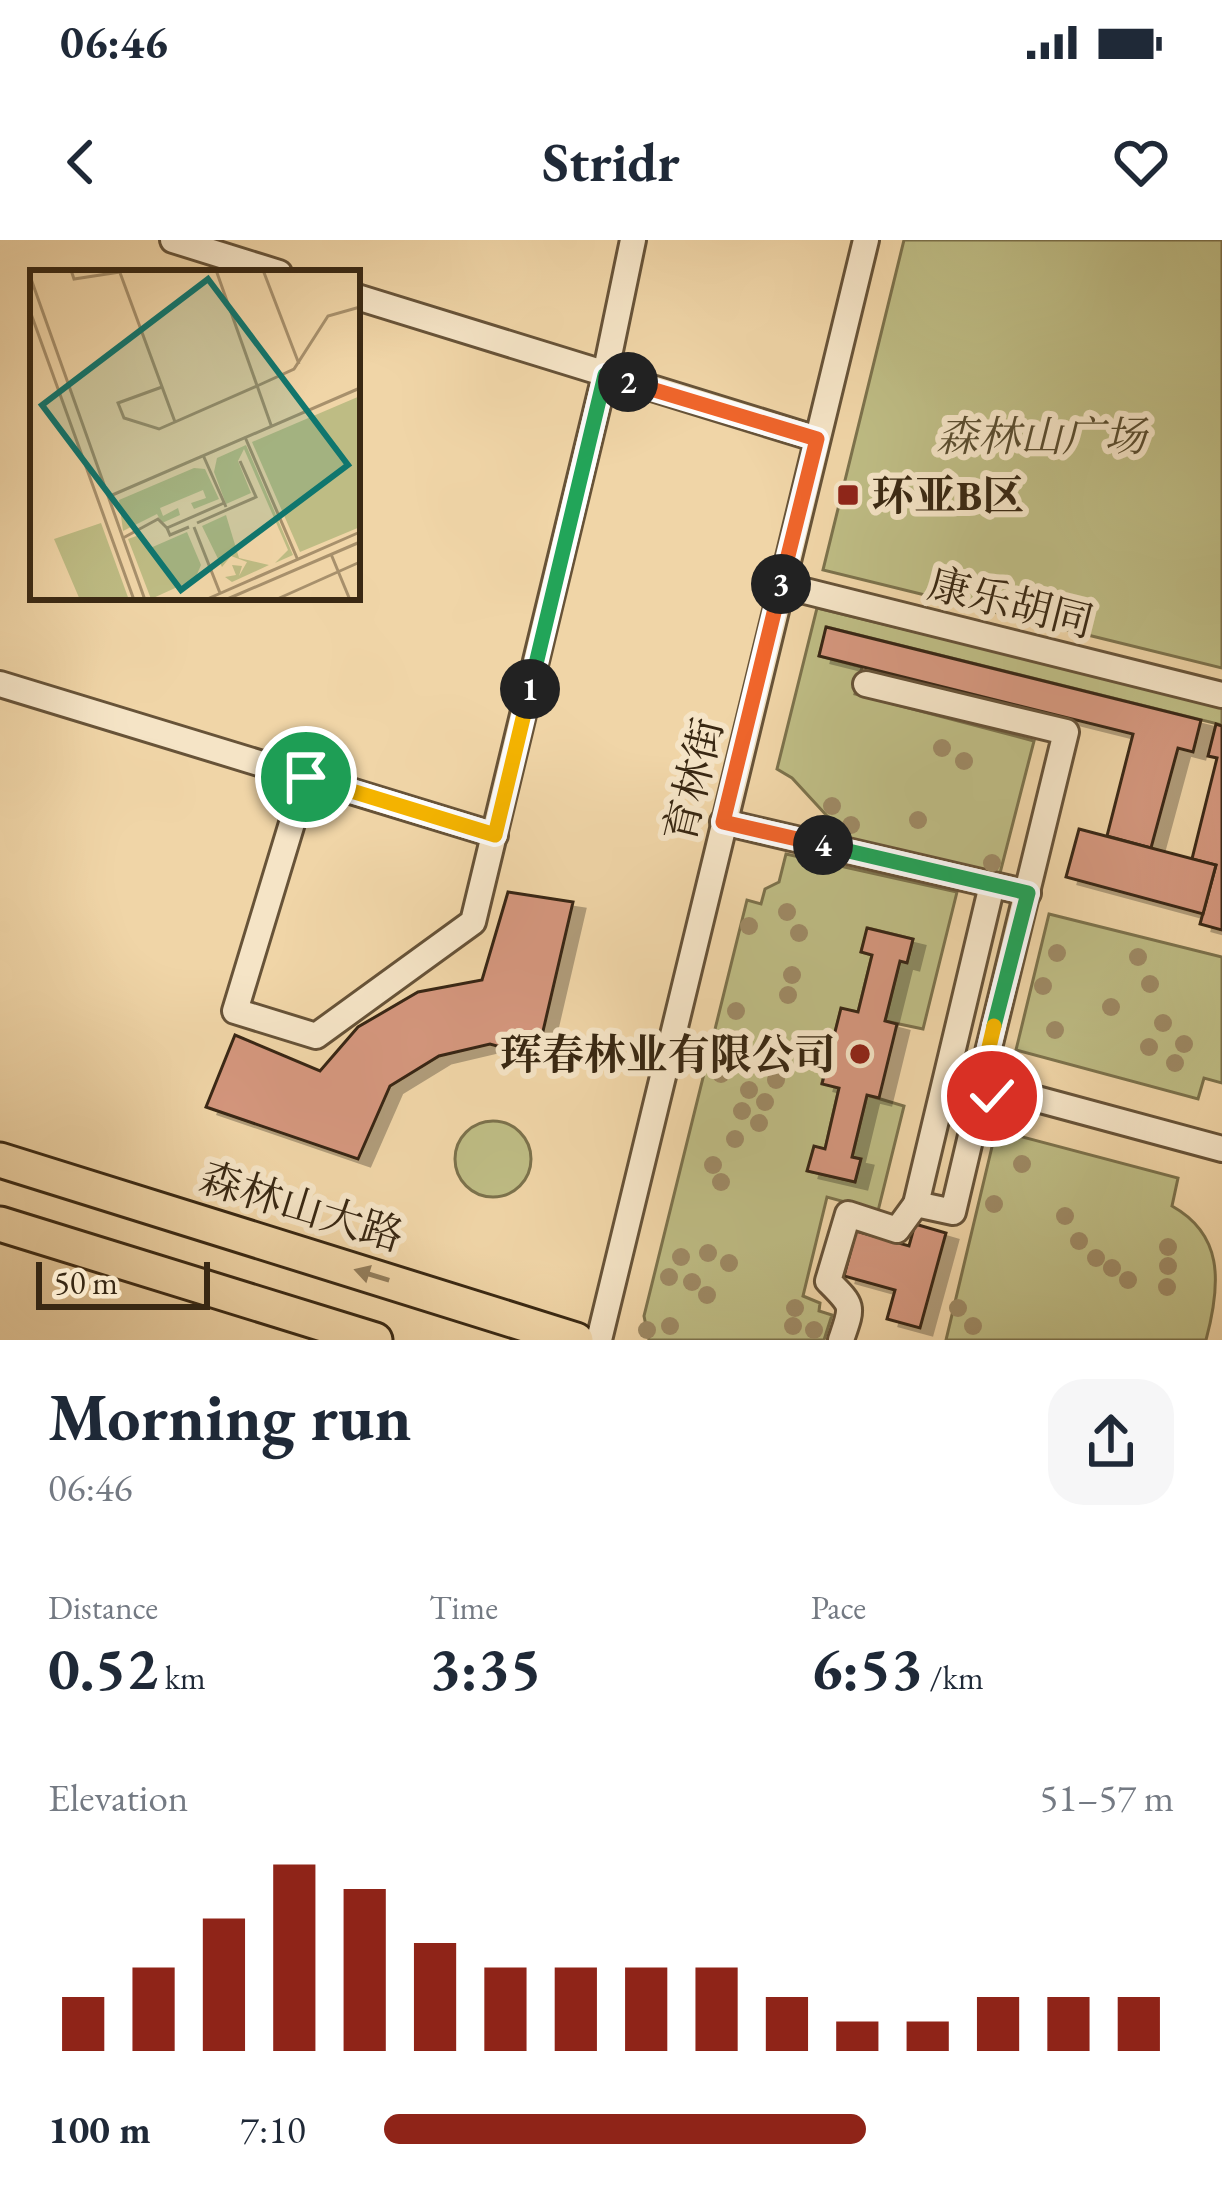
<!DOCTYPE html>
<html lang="en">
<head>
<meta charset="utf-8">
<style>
  body { margin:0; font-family:"EB Garamond","Noto Serif SC",serif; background:#f6f6f7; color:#1f2937; height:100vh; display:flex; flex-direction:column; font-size:45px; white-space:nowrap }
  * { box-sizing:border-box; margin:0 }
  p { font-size:39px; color:#747a83 }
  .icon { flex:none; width:66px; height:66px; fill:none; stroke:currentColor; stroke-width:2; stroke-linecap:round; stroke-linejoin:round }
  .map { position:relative; height:1100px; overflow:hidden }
  .side { display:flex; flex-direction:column; background:#fff; flex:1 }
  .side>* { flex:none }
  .scale { position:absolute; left:36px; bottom:30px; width:174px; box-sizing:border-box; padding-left:12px; border:6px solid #392813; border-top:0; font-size:33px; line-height:42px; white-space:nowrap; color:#392813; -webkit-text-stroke:9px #f5e4c6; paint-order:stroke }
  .pin { position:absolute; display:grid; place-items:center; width:102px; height:102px; color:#fff; margin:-51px; border:6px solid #fff; border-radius:50%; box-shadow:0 3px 12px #0007 }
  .km { position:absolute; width:60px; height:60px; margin:-30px; border-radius:50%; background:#222; color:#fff; font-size:33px; line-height:60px; text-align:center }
  .round { display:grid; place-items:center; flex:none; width:126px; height:126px; border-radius:36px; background:#f6f6f7 }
  .summary { display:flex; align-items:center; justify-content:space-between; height:204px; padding:0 48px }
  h1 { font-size:66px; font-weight:700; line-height:90px }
  .stats { display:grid; grid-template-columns:repeat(3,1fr); gap:18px; height:204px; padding:12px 48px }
  .stats div { display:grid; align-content:center }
  .stats b { font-size:60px; font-weight:700 }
  .stats small { font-size:33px; font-weight:400 }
  .stats p { font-size:33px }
  .chart { height:336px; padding:24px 48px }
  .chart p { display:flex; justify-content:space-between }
  .chart svg { width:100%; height:216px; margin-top:12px; stroke:#8f2418; stroke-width:6 }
  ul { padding:0 48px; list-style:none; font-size:39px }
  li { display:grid; grid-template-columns:192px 144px 1fr; align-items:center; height:90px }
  li i { height:30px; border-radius:15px; background:#8f2418 }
  .status { display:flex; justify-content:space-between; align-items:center; height:84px; padding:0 60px; background:#fff; direction:ltr }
  .status svg { height:33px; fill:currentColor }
  header { display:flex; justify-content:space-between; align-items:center; height:156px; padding:0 48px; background:#fff; font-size:54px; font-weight:700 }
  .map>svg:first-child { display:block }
  .green { fill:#bebc84; stroke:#7c724c; stroke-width:3 }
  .building { fill:#d5977e; stroke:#392813; stroke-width:3; filter:url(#shadow) }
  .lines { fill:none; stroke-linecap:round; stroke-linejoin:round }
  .minor-casing { stroke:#675338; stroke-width:30 }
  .major-casing { stroke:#392813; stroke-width:39 }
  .minor { stroke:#f5e4c6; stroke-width:24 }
  .major { stroke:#f0d5a7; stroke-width:33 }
  .tree { fill:#9e8a65 }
  .oneway { fill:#947e5d }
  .split-1-casing { stroke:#fff; stroke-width:24 }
  .split-2-casing { stroke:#fff; stroke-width:24 }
  .split-3-casing { stroke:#fff; stroke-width:24 }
  .split-4-casing { stroke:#fff; stroke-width:24 }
  .split-5-casing { stroke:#fff; stroke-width:24 }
  .split-6-casing { stroke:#fff; stroke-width:24 }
  .split-1 { stroke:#f5b400; stroke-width:15 }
  .split-2 { stroke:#22a559; stroke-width:15 }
  .split-3 { stroke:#f0652b; stroke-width:15 }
  .split-4 { stroke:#f0652b; stroke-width:15 }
  .split-5 { stroke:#22a559; stroke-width:15 }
  .split-6 { stroke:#f5b400; stroke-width:15 }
  .poi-dot { fill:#8f2418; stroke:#f5e4c6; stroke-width:4.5 }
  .labels { text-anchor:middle; stroke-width:12; stroke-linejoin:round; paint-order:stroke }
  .park-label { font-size:42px; font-style:italic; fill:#5a4d2f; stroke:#f5e4c6 }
  .poi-label { font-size:42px; font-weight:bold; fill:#392813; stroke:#f5e4c6; text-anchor:start }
  .street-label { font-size:42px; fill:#392813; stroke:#f5e4c6 }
  .inset-road { fill:none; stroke:#a7906c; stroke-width:3 }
  .view { fill:#0f766e; fill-opacity:0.15; stroke:#0f766e; stroke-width:6 }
  .inset-edge { fill:none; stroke:#392813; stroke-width:6 }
</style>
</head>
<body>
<div class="status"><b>06:46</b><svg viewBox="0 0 49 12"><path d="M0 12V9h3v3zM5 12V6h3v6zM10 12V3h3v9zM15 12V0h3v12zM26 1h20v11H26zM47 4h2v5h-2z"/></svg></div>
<header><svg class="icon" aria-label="back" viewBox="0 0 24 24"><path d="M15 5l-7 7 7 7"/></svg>Stridr<svg class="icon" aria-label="heart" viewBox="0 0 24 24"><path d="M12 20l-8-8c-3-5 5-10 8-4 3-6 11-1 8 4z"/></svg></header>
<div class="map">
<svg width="1222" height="1100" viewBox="0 0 1222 1100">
  <defs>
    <filter id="shadow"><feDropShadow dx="12" dy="7" stdDeviation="0" flood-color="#0004"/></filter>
  </defs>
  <rect width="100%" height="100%" fill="#f0d5a7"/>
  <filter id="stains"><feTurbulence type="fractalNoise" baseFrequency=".00167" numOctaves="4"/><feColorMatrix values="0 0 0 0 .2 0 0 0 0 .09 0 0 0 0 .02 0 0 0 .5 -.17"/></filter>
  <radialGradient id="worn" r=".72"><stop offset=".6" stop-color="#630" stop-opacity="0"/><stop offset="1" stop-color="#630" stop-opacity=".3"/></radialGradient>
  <!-- green -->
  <g class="green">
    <polygon points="904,0 1222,0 1222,428 823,330"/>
    <polygon points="817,368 1222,466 1222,485 827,387 819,416 862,427 855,454 1034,501 999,637 840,603 827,590 828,577 792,538 777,529"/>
    <polygon points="786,614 957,652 923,789 885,781 900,721 907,722 913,699 868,688 861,712 872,715 858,772 841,769 822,843 839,848 825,909 814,907 808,931 855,942 860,920 852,917 867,855 904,866 878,971 827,957 803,1056 820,1063 819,1071 832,1075 824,1100 649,1100 644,1076 747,660 761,664 765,649 779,642"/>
    <polygon points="1049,674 1222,717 1222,843 1204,838 1198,859 1016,810"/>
    <circle cx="493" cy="919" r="38"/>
    <path d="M996,890L1178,938L1172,966C1222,994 1222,1040 1206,1100H946Z"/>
  </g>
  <!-- building -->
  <g class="building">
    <polygon points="826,387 1201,480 1193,512 1178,508 1151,608 1107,596 1133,494 819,416"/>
    <polygon points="1216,484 1222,486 1222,690 1200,684 1216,625 1192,619 1217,518 1208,516"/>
    <polygon points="1079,589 1216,625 1203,674 1066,637"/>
    <polygon points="508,652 573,662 537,817 490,804 439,816 390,846 358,919 206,867 235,795 320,831 358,787 418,752 482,740"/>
    <polygon points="867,688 913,699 907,723 900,721 885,781 897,784 879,858 867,855 852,917 861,919 855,942 807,931 814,906 825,909 839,848 822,844 841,768 858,772 872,715 861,712"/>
    <polygon points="915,984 946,993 920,1088 887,1079 895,1050 844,1036 856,991 909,1006"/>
  </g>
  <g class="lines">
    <!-- minor casing -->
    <g class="minor-casing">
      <g id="minor">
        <polyline points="173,0 279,33"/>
        <polyline points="357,57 817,199"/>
        <polyline points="781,345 1222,455"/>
        <polyline points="0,444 495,595"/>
        <polyline points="866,444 1066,492 986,820"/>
        <polyline points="306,537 235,771 316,796 473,682 605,135 633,0"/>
        <polyline points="723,582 1028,653"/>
        <polyline points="996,848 1222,909"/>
        <polyline points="978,866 953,972 916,964 992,645"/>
        <polyline points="599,1100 866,0"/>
        <path d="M841,1100C853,1065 854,1067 828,1041L848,974L897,990L916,964"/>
      </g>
    </g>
    <!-- major casing -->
    <g class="major-casing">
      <g id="major">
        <polyline points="0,920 576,1100"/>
        <polyline points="0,984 375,1100"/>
      </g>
    </g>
    <!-- minor -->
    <use href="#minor" class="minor"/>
    <!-- major -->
    <use href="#major" class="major"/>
  </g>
  <!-- trees -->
  <g class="tree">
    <circle cx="942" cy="508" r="9"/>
    <circle cx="964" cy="521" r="9"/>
    <circle cx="832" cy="566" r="9"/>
    <circle cx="918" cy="580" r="9"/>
    <circle cx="851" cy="585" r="9"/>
    <circle cx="992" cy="623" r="9"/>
    <circle cx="787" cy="672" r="9"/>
    <circle cx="749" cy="686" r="9"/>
    <circle cx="799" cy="693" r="9"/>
    <circle cx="1057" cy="713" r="9"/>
    <circle cx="1138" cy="717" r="9"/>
    <circle cx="792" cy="735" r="9"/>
    <circle cx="1150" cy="744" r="9"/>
    <circle cx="1043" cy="746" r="9"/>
    <circle cx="788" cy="755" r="9"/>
    <circle cx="1111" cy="767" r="9"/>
    <circle cx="736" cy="771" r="9"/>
    <circle cx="1163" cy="783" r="9"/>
    <circle cx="1055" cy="790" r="9"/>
    <circle cx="733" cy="799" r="9"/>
    <circle cx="1184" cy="804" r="9"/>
    <circle cx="1149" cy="807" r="9"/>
    <circle cx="1175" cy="823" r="9"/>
    <circle cx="721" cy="834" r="9"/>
    <circle cx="776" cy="840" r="9"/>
    <circle cx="749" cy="850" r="9"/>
    <circle cx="765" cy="862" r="9"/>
    <circle cx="742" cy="871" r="9"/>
    <circle cx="759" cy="883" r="9"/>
    <circle cx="735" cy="899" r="9"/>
    <circle cx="1022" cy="924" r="9"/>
    <circle cx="713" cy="925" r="9"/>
    <circle cx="721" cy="942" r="9"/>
    <circle cx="994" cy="964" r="9"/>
    <circle cx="1065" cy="976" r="9"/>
    <circle cx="1079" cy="1001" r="9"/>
    <circle cx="1168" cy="1007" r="9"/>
    <circle cx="708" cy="1013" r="9"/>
    <circle cx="681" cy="1017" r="9"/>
    <circle cx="1096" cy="1018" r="9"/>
    <circle cx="729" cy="1023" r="9"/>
    <circle cx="1168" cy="1026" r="9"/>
    <circle cx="1112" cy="1028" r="9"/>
    <circle cx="669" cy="1037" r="9"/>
    <circle cx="1128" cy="1040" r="9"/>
    <circle cx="692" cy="1042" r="9"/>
    <circle cx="1167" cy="1047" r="9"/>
    <circle cx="707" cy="1055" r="9"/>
    <circle cx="795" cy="1068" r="9"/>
    <circle cx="958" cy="1068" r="9"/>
    <circle cx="670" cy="1086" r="9"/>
    <circle cx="793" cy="1086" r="9"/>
    <circle cx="973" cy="1086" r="9"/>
    <circle cx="647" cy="1090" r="9"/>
    <circle cx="814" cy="1090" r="9"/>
  </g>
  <!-- one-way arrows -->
  <defs><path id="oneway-solid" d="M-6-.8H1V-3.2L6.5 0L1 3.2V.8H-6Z" transform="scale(3)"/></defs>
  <use class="oneway" href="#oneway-solid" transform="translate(372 1035) rotate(-163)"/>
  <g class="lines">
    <!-- split-1 casing -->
    <g class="split-1-casing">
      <polyline id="split-1" points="306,537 495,595 530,449"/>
    </g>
    <!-- split-2 casing -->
    <g class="split-2-casing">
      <polyline id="split-2" points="530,449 605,135 628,142"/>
    </g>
    <!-- split-3 casing -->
    <g class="split-3-casing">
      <polyline id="split-3" points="628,142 817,199 781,344"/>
    </g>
    <!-- split-4 casing -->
    <g class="split-4-casing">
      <polyline id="split-4" points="781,344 723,582 823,605"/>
    </g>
    <!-- split-5 casing -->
    <g class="split-5-casing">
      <polyline id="split-5" points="823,605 1028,653 994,786"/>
    </g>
    <!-- split-6 casing -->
    <g class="split-6-casing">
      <polyline id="split-6" points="992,856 997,841 986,820 994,786"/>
    </g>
    <!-- split-1 -->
    <use href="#split-1" class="split-1"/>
    <!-- split-2 -->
    <use href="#split-2" class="split-2"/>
    <!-- split-3 -->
    <use href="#split-3" class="split-3"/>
    <!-- split-4 -->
    <use href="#split-4" class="split-4"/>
    <!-- split-5 -->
    <use href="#split-5" class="split-5"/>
    <!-- split-6 -->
    <use href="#split-6" class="split-6"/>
  </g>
  <!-- markers -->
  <g class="poi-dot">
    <rect x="836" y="243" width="24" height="24" rx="6"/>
    <circle cx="860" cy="814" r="12"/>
  </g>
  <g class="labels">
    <!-- park labels -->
    <g class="park-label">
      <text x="1041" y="211">森林山广场</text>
    </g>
    <!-- poi labels -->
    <g class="poi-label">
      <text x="872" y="270">环亚B区</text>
      <text x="836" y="829" text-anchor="end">珲春林业有限公司</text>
    </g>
    <!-- street labels -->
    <g class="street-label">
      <text transform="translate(1011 362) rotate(14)" y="15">康乐胡同</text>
      <text transform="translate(693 540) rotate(-76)" y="15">育林街</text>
      <text transform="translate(302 966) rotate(17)" y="15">森林山大路</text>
    </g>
  </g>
  <!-- overview -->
  <g transform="translate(30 30)">
    <rect width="330" height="330" fill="#f0d5a7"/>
    <path d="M330,126V257L270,282L222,172ZM216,175L263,285L245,293L258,280L214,179L208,191L221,223L196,234L184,202L187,188ZM164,198L175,199L189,229L164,239L161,233L176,228L173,220L130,238L133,246L148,238L150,245L132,253L127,244L93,261L89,230ZM196,245L209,288L239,295L202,312L195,307L206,305L202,295L212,296L209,306L217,292L201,286L192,297L172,256ZM71,253L99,330H50L24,269ZM157,262L171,295L165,309L121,329L98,269L112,264L118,279Z" fill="#bebc84"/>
    <path class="inset-road" d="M41,0L44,9L90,2M89,0L145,152M186,0L241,155M233,0L269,94M0,6L115,330M0,41L104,330M132,117L88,133L94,148L129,159L227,116L264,99L298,46L330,37M215,167L267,288M173,185L196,237M80,226L330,118M167,253L226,227L210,191M159,257L140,265L137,258L194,233M164,257L190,323M93,268L128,249L137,258M301,284L320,330M175,330L330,262M195,330L330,272M245,330L330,292"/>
    <path class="view" d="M178,9L318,195L151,320L12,135Z"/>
    <rect width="330" height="330" class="inset-edge"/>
  </g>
  <rect width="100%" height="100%" filter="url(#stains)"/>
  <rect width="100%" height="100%" fill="url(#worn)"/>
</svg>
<div class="scale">50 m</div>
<div class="pin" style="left:306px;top:537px;background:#1e9e55"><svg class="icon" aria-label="arrive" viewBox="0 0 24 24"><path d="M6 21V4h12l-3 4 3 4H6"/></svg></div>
<div class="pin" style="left:992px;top:856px;background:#d93025"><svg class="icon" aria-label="check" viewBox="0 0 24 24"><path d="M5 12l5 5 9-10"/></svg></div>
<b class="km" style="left:530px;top:449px">1</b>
<b class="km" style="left:628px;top:142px">2</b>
<b class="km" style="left:781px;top:344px">3</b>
<b class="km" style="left:823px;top:605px">4</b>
</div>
<section class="side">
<div class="summary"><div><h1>Morning run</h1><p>06:46</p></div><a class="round"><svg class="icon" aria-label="share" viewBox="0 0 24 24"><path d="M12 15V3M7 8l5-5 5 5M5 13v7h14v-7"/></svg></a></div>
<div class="stats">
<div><p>Distance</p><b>0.52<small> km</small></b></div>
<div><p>Time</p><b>3:35</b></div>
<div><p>Pace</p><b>6:53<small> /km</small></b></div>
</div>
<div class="chart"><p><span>Elevation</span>51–57 m</p>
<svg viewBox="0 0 160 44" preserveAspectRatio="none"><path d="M5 44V33M15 44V27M25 44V17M35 44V6M45 44V11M55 44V22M65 44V27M75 44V27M85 44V27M95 44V27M105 44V33M115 44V38M125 44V38M135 44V33M145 44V33M155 44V33"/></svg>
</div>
<ul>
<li><b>100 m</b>7:10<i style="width:61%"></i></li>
</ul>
</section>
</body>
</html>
